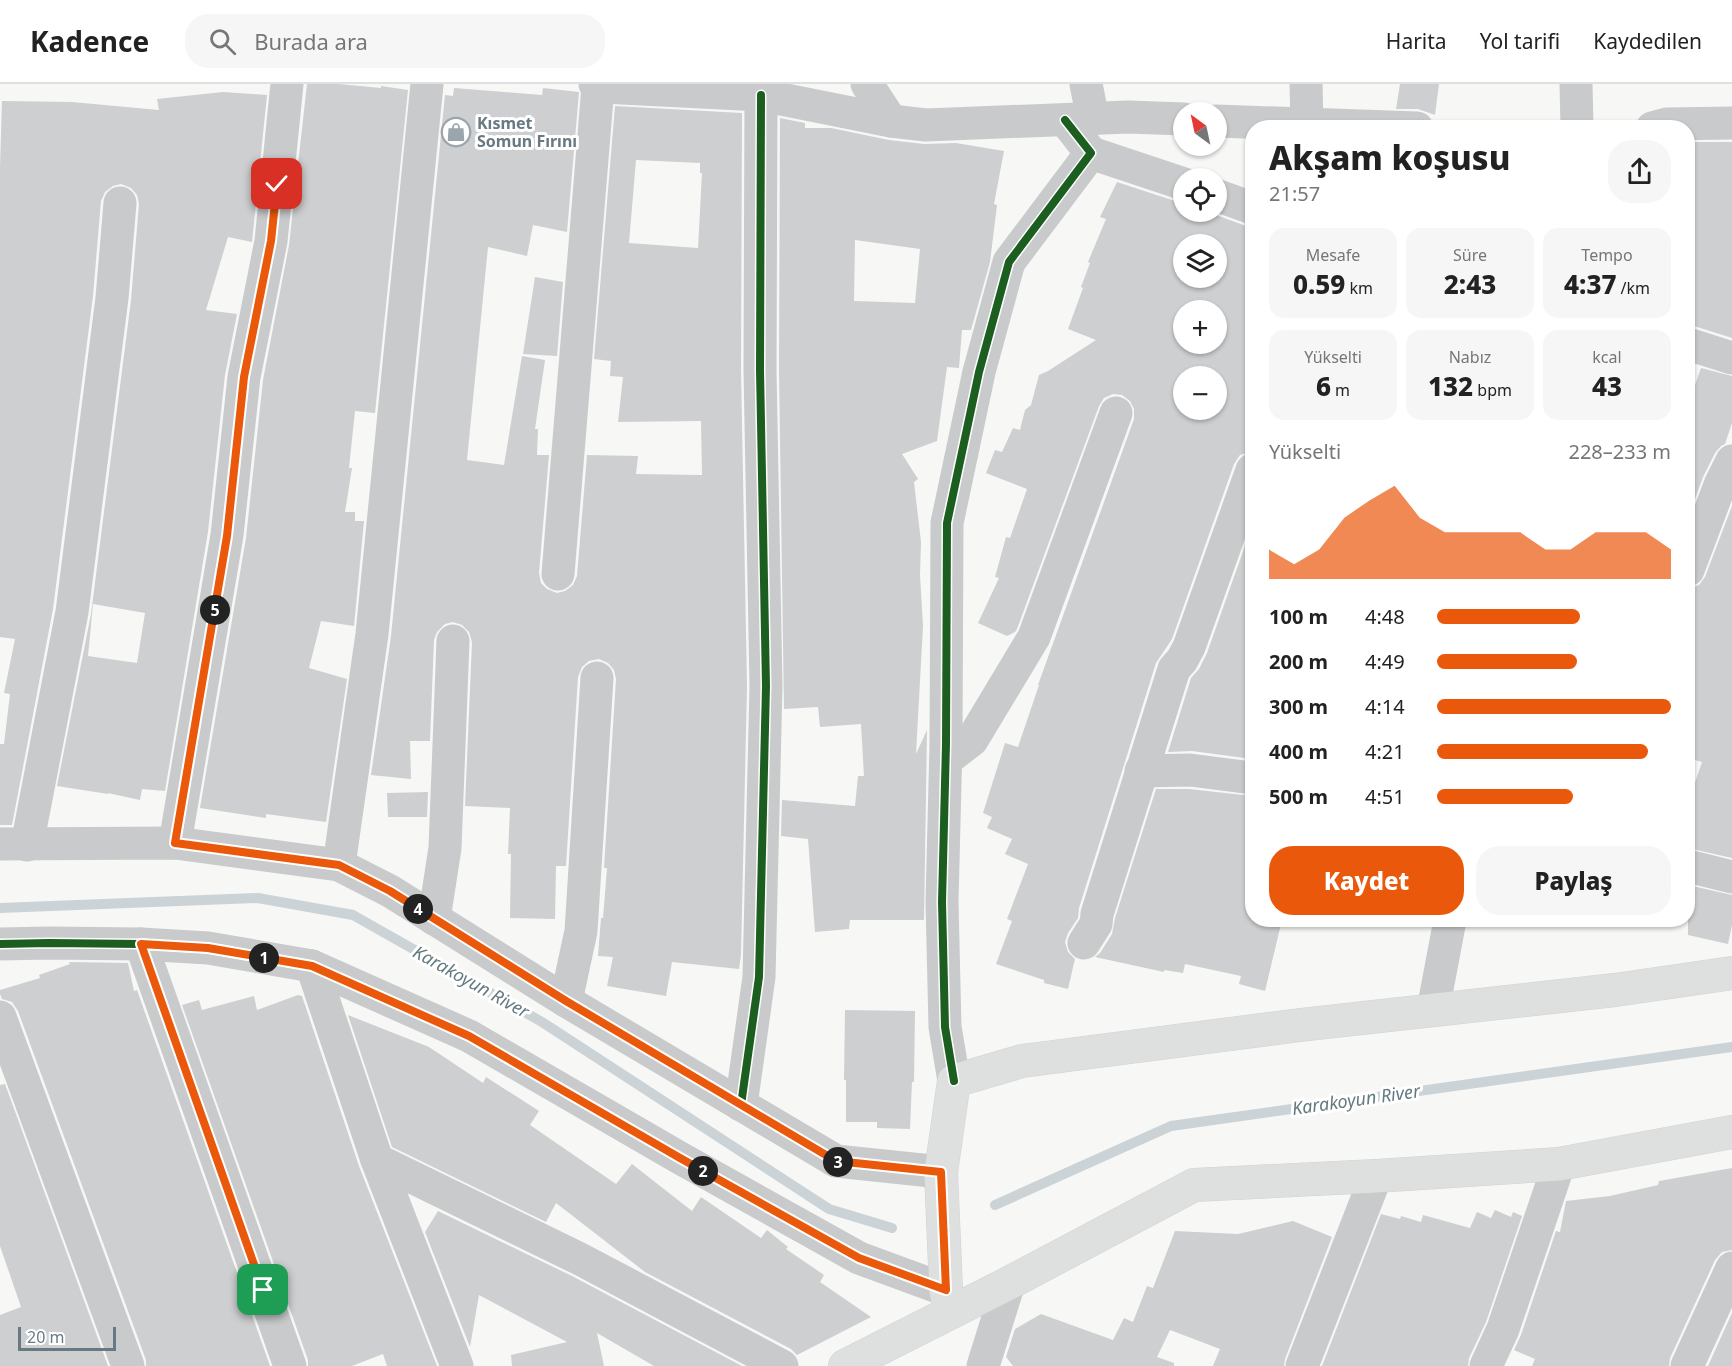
<!DOCTYPE html>
<html lang="tr">
<head>
<meta charset="utf-8">
<style>
  body { margin:0; font-family:"Noto Sans",sans-serif; background:#f6f6f6; color:#222; height:100vh; display:flex; flex-direction:column; font-size:22px; white-space:nowrap }
  * { box-sizing:border-box; margin:0 }
  p { font-size:20px; color:#767676 }
  .icon { flex:none; width:33px; height:33px; fill:none; stroke:currentColor; stroke-width:2; stroke-linecap:round; stroke-linejoin:round }
  .map { position:relative; flex:1; overflow:hidden }
  .drawer { position:absolute; left:1245px; top:36px; width:450px; height:807px; display:flex; flex-direction:column; background:#fff; border-radius:24px; box-shadow:0 2px 4px #0004 }
  .drawer>* { flex:none }
  .needle { width:39px; rotate:327deg }
  .tools { position:absolute; left:1173px; top:18px; display:grid; gap:12px }
  .tools a { display:grid; place-items:center; width:54px; height:54px; border-radius:50%; background:#fff; box-shadow:0 2px 4px #0004; font-size:30px }
  .scale { position:absolute; left:18px; bottom:15px; width:98px; box-sizing:border-box; padding-left:6px; border:3px solid #687984; border-top:0; font-size:16px; line-height:21px; white-space:nowrap; color:#687984; -webkit-text-stroke:4px #fff; paint-order:stroke }
  .pin { position:absolute; display:grid; place-items:center; width:51px; height:51px; color:#fff; margin:-26px; border-radius:12px; box-shadow:0 3px 9px #0006 }
  .km { position:absolute; width:30px; height:30px; margin:-15px; border-radius:50%; background:#222; color:#fff; font-size:16px; line-height:30px; text-align:center }
  .round { display:grid; place-items:center; flex:none; width:63px; height:63px; border-radius:24px; background:#f6f6f6 }
  .summary { display:flex; align-items:center; justify-content:space-between; height:102px; padding:0 24px }
  h1 { font-size:33px; font-weight:800; line-height:45px }
  .stats { display:grid; grid-template-columns:repeat(3,1fr); gap:9px; height:102px; padding:6px 24px }
  .stats div { display:grid; align-content:center; border-radius:15px; background:#f6f6f6; text-align:center }
  .stats b { font-size:26px; font-weight:800 }
  .stats small { font-size:16px; font-weight:400 }
  .stats p { font-size:16px }
  .chart { height:168px; padding:12px 24px }
  .chart p { display:flex; justify-content:space-between }
  .chart svg { width:100%; height:108px; margin-top:6px; fill:#ea580c; opacity:.7 }
  .primary-button { display:flex; gap:12px; margin-top:auto; padding:12px 24px }
  .primary-button a { flex:1; height:69px; border-radius:24px; background:#ea580c; color:#fff; font-size:24px; font-weight:800; line-height:69px; text-align:center }
  .primary-button a+a { background:#f6f6f6; color:#222 }
  ul { padding:0 24px; list-style:none; font-size:20px }
  li { display:grid; grid-template-columns:96px 72px 1fr; align-items:center; height:45px }
  li i { height:15px; border-radius:8px; background:#ea580c }
  header { display:flex; align-items:center; gap:36px; box-sizing:border-box; height:84px; padding:0 30px; background:#fff; border-bottom:2px solid #e0e0e0 }
  header strong { font-size:28px }
  nav { display:flex; gap:33px; margin-inline-start:auto; font-size:21px }
  .search { width:420px; height:54px; background:#f6f6f6; display:flex; align-items:center; gap:15px; box-sizing:border-box; padding:0 21px; border-radius:24px; color:#767676; font-size:22px }
  .map>svg:first-child { display:block }
  .lines { fill:none; stroke-linecap:round; stroke-linejoin:round }
  .stream { stroke:#cbd3d6; stroke-width:10 }
  .building { fill:#cecfd0; fill-rule:evenodd }
  .secondary-casing { stroke:#d2d3d4; stroke-width:34 }
  .minor { stroke:#c9cacb; stroke-width:33 }
  .tertiary { stroke:#c9cacb; stroke-width:33 }
  .secondary { stroke:#dedfdf; stroke-width:33 }
  .cycleway-casing { stroke:#fff; stroke-width:11 }
  .cycleway { stroke:#1b5e20; stroke-width:8 }
  .route-casing { stroke:#fff; stroke-width:12 }
  .route { stroke:#ea580c; stroke-width:8 }
  .labels { text-anchor:middle; stroke-width:6; stroke-linejoin:round; paint-order:stroke }
  .poi-label { font-size:16px; font-weight:bold; fill:#687984; stroke:#fff; text-anchor:start }
  .water-label { font-size:18px; font-style:italic; fill:#647a80; stroke:#fff }
</style>
</head>
<body>
<header>
<strong>Kadence</strong>
<div class="search"><svg class="icon" aria-label="search" viewBox="0 0 24 24"><circle cx="10" cy="10" r="6"/><path d="M15 15l6 6"/></svg>Burada ara</div>
<nav><a>Harita</a><a>Yol tarifi</a><a>Kaydedilen</a></nav>
</header>
<div class="map">
<svg width="1732" height="1282" viewBox="0 0 1732 1282">
  <rect width="100%" height="100%" fill="#f7f7f6"/>
  <g class="lines">
    <!-- stream -->
    <g class="stream">
      <polyline points="0,824 258,814 353,831 542,938 829,1125 892,1144"/>
      <polyline points="995,1121 1171,1042 1732,963"/>
    </g>
  </g>
  <!-- building -->
  <g class="building">
    <polygon points="307,0 339,0 381,4 381,2 408,6 375,329 355,327 349,384 352,384 345,428 355,428 355,437 364,437 354,542 321,537 309,584 347,595 326,738 266,730 266,734 200,724 246,454 263,296 289,161"/>
    <polygon points="1400,0 1439,0 1435,31 1418,25 1396,25"/>
    <path d="M454,4L542,11L543,4L579,8L567,148L533,141L527,172L488,163L467,376L504,381L522,272L545,276L535,345H538L537,371H549L539,489L541,499L547,505L557,509L565,507L573,501L577,492L587,371L638,372L636,390L702,391L701,337L618,338L623,293L610,292L611,277L594,275L615,22L742,29L741,286L747,602L741,871L739,885L672,878L666,912L607,902L613,873L598,872L601,834H603L607,784H604L616,595L614,586L608,579L599,575L589,577L582,583L578,593L566,782H556L555,835L510,834L511,770H508L510,724L465,722L472,558L469,548L462,541L453,538L445,540L437,548L434,556L430,657H410L411,695L371,691L391,552L445,11L453,12ZM636,76L700,79V89H702L698,164L629,159Z"/>
    <path d="M223,8L267,11L252,158L228,153L206,226L237,230L225,291L208,448L165,707L142,705L140,716L108,709V710L57,702L91,530L131,216L139,120L137,111L131,104L121,100L113,102L105,108L101,117L93,212L53,525L12,741H0V660H4L10,610L4,609L15,555L0,553V83L2,17L72,18L159,26L157,15ZM93,520L145,529L137,579L88,572Z"/>
    <path d="M780,34L805,39V44H831L889,56L924,60L956,59L1004,67L994,120L997,121L990,178L971,246H962L959,284L947,283L937,357L902,370L918,395L914,398L921,458L920,491L923,542L916,670L927,646L924,836H850L849,845L815,848L808,755L781,752L782,716L855,722L858,692H864L861,640L820,643L818,623L784,625L779,286ZM855,156L920,165L915,219L854,217Z"/>
    <polygon points="1689,58 1732,58 1732,254 1694,242 1688,242 1688,71"/>
    <path d="M1117,98L1178,118H1184V128H1208L1246,142H1252V361L1250,368L1240,371L1234,380L1172,555L1156,579L1079,824L1078,834L1068,849L1065,858L1068,868L1075,875L1068,905L1044,899V896L996,880L1012,837L1007,835L1028,780L1005,770L1012,755L987,744L992,733L983,729L1005,659L1018,663L1039,601H1038L1134,335V325L1130,317L1122,311L1113,310L1104,314L1099,322L1017,545L1015,548L1007,552L978,539L999,494L995,493L1006,453L1010,454L1027,405L986,389L995,366L1002,368L1013,344L1020,346L1025,326L1031,321L1039,291L1048,287L1096,256L1068,245L1083,204L1081,203L1090,179L1088,178L1106,135L1100,133ZM1184,160H1216V194H1184ZM1184,226H1216V260H1184ZM1184,292H1216V326H1184Z"/>
    <polygon points="535,193 563,198 557,272 523,270"/>
    <polygon points="1701,284 1732,292 1732,339 1725,360 1721,362 1715,369 1703,393 1688,434 1688,321"/>
    <polygon points="1732,422 1732,774 1688,764 1688,719 1702,678 1688,674 1688,504 1692,504 1699,501 1705,493"/>
    <polygon points="1252,442 1252,596 1247,619 1252,621 1249,671 1252,672 1252,675 1192,667 1168,668 1191,594 1199,585 1207,569"/>
    <polygon points="1156,705 1189,705 1252,712 1252,836 1282,836 1265,907 1239,900 1241,892 1185,880 1183,889 1164,886 1164,888 1095,873 1100,869 1112,850 1115,834"/>
    <polygon points="428,708 427,733 388,733 387,709"/>
    <polygon points="1688,801 1732,811 1732,841 1728,860 1688,851"/>
    <polygon points="69,878 128,879 134,907 137,906 270,1282 146,1282 146,1276 18,927 12,918 2,915 0,910 0,906 40,894 39,891 70,880"/>
    <polygon points="298,911 302,912 359,1082 437,1282 387,1282 383,1270 352,1282 308,1282 308,1276 182,921 199,916 202,926 254,912 257,926"/>
    <polygon points="845,926 915,927 914,998 912,998 910,1045 877,1044 877,1038 846,1038 846,996 844,996"/>
    <polygon points="348,931 429,963 483,999 486,993 539,1027 530,1041 616,1100 632,1080 692,1127 701,1113 761,1154 767,1146 788,1163 786,1165 824,1191 820,1198 871,1233 797,1271 791,1265 645,1188 556,1119 546,1138 392,1063"/>
    <polygon points="5,1000 108,1282 0,1282 0,1231 21,1223 0,1162 0,1001"/>
    <polygon points="1732,1084 1732,1166 1722,1168 1715,1176 1670,1274 1669,1282 1532,1282 1535,1275 1514,1266 1521,1251 1556,1147 1560,1148 1566,1117 1610,1112 1658,1101 1659,1097"/>
    <polygon points="1495,1126 1511,1133 1513,1128 1522,1132 1486,1238 1469,1274 1468,1282 1322,1282 1381,1130 1400,1135 1401,1132 1421,1138 1423,1131 1470,1144 1477,1128 1491,1134"/>
    <polygon points="438,1127 572,1192 742,1282 654,1282 597,1249 604,1282 512,1282 511,1271 567,1258 479,1211 470,1263 425,1148"/>
    <polygon points="1293,1137 1332,1153 1285,1275 1284,1282 1213,1282 1220,1265 1170,1246 1157,1273 1174,1279 1174,1282 1013,1282 1006,1273 1015,1245 1041,1230 1113,1256 1124,1234 1133,1238 1147,1202 1153,1204 1175,1147 1238,1150"/>
    <polygon points="1732,1229 1732,1282 1708,1282"/>
  </g>
  <g class="lines">
    <!-- secondary casing -->
    <g class="secondary-casing">
      <g id="secondary">
        <polyline points="950,1228 946,1206 941,1088 954,997 1022,977 1300,941 1615,906 1732,889"/>
        <polyline points="845,1282 1009,1199 1194,1101 1376,1092 1559,1080 1732,1048"/>
      </g>
    </g>
    <!-- minor -->
    <g class="minor">
      <polyline points="867,0 891,37"/>
      <polyline points="1306,0 1307,40"/>
      <polyline points="1576,0 1577,44"/>
      <polyline points="1091,69 1184,100"/>
      <polyline points="1216,111 1252,124"/>
      <polyline points="1688,260 1732,274"/>
      <polyline points="1688,486 1720,401 1732,377"/>
      <polyline points="558,490 598,2"/>
      <polyline points="946,676 972,656 1034,553 1116,329"/>
      <polyline points="1141,687 1190,686 1252,694"/>
      <polyline points="175,759 227,451 244,293 271,157 287,0"/>
      <polyline points="0,760 175,759 339,781 390,807 566,917 836,1077 941,1088"/>
      <polyline points="27,761 72,528 112,214 120,119"/>
      <polyline points="339,781 372,550 427,0"/>
      <polyline points="1688,782 1732,793"/>
      <polyline points="434,835 445,764 453,557"/>
      <polyline points="1084,859 1096,840 1097,830 1174,585 1182,576 1189,563 1252,386"/>
      <polyline points="0,860 49,859 141,860 208,864 312,882 469,952 680,1074 859,1174 946,1206"/>
      <polyline points="141,860 290,1282"/>
      <polyline points="312,882 377,1076 457,1282"/>
      <polyline points="566,917 581,847 597,594"/>
      <polyline points="1433,926 1450,836"/>
      <polyline points="0,933 128,1282"/>
      <polyline points="954,997 945,943 942,818 946,660 947,439 979,288 1009,178 1091,69 1065,36"/>
      <polyline points="741,1021 759,893 766,602 760,286 761,11"/>
      <polyline points="377,1076 580,1175 782,1282"/>
      <polyline points="983,1282 1009,1199"/>
      <polyline points="1302,1282 1376,1092"/>
      <polyline points="1486,1282 1503,1245 1559,1080"/>
      <polyline points="1687,1282 1732,1184"/>
    </g>
    <!-- tertiary -->
    <g class="tertiary">
      <polyline points="595,0 602,3 761,11 891,37 926,41 1128,33 1184,35"/>
      <polyline points="1086,0 1093,35"/>
      <polyline points="1216,37 1417,44"/>
      <polyline points="1652,44 1667,40 1732,39"/>
    </g>
    <!-- secondary -->
    <use href="#secondary" class="secondary"/>
    <!-- cycleway casing -->
    <g class="cycleway-casing">
      <g id="cycleway">
        <polyline points="0,860 49,859 141,860 208,864 312,882 469,952 680,1074 859,1174 946,1206"/>
        <polyline points="954,997 945,943 942,818 946,660 947,439 979,288 1009,178 1091,69 1065,36"/>
        <polyline points="741,1021 759,893 766,602 760,286 761,11"/>
      </g>
    </g>
    <!-- cycleway -->
    <use href="#cycleway" class="cycleway"/>
  </g>
  <g class="lines">
    <!-- route casing -->
    <g class="route-casing">
      <polyline id="route" points="263,1206 141,860 208,864 312,882 469,952 680,1074 859,1174 946,1206 941,1088 836,1077 566,917 390,807 339,781 175,759 227,452 244,293 271,157 277,100"/>
    </g>
    <!-- route -->
    <use href="#route" class="route"/>
  </g>
  <!-- icons -->
  <defs>
    <g id="shop-ring" transform="scale(1.5)"><circle r="9.5" fill="#fff" stroke="#9aa5ac" stroke-width="1.5"/><path d="M-5-2.5h2.3a2.7 3.5 0 0 1 5.4 0H5L5.5 6h-11ZM-1.5-2.5h3a1.5 2.3 0 0 0-3 0Z" fill="#9aa5ac"/></g>
  </defs>
  <g fill-rule="evenodd">
    <use href="#shop-ring" x="456" y="48"/>
  </g>
  <g class="labels">
    <!-- poi labels -->
    <g class="poi-label">
      <text x="477" y="45">Kısmet<tspan x="477" dy="18">Somun Fırını</tspan></text>
    </g>
    <!-- water labels -->
    <g class="water-label">
      <text transform="translate(471 898) rotate(29)" y="6">Karakoyun River</text>
      <text transform="translate(1356 1016) rotate(-8)" y="6">Karakoyun River</text>
    </g>
  </g>
</svg>
<div class="tools">
<a><svg class="needle" viewBox="-14 -14 28 28"><path d="M0-13l5 13h-10z" fill="#e53935"/><path d="M0 13l5-13h-10z" fill="#767676"/></svg></a>
<a><svg class="icon" aria-label="locate" viewBox="0 0 24 24"><circle cx="12" cy="12" r="6"/><path d="M12 2v4M12 18v4M2 12h4M18 12h4"/></svg></a>
<a><svg class="icon" aria-label="layers" viewBox="0 0 24 24"><path d="M12 4l9 5-9 5-9-5zM3 14l9 5 9-5"/></svg></a>
<a>+</a>
<a>−</a>
</div>
<div class="scale">20 m</div>
<div class="pin" style="left:263px;top:1206px;background:#1e9e55"><svg class="icon" aria-label="arrive" viewBox="0 0 24 24"><path d="M6 21V4h12l-3 4 3 4H6"/></svg></div>
<div class="pin" style="left:277px;top:100px;background:#d93025"><svg class="icon" aria-label="check" viewBox="0 0 24 24"><path d="M5 12l5 5 9-10"/></svg></div>
<b class="km" style="left:264px;top:874px">1</b>
<b class="km" style="left:703px;top:1087px">2</b>
<b class="km" style="left:838px;top:1078px">3</b>
<b class="km" style="left:418px;top:825px">4</b>
<b class="km" style="left:215px;top:526px">5</b>
<section class="drawer">
<div class="summary"><div><h1>Akşam koşusu</h1><p>21:57</p></div><a class="round"><svg class="icon" aria-label="share" viewBox="0 0 24 24"><path d="M12 15V3M7 8l5-5 5 5M5 13v7h14v-7"/></svg></a></div>
<div class="stats">
<div><p>Mesafe</p><b>0.59<small> km</small></b></div>
<div><p>Süre</p><b>2:43</b></div>
<div><p>Tempo</p><b>4:37<small> /km</small></b></div>
</div>
<div class="stats">
<div><p>Yükselti</p><b>6<small> m</small></b></div>
<div><p>Nabız</p><b>132<small> bpm</small></b></div>
<div><p>kcal</p><b>43</b></div>
</div>
<div class="chart"><p><span>Yükselti</span>228–233 m</p>
<svg viewBox="0 0 160 44" preserveAspectRatio="none"><path d="M0 44V32L10 38L20 32L30 19L40 12L50 6L60 19L70 25L80 25L90 25L100 25L110 32L120 32L130 25L140 25L150 25L160 32V44z"/></svg>
</div>
<ul>
<li><b>100 m</b>4:48<i style="width:61%"></i></li>
<li><b>200 m</b>4:49<i style="width:60%"></i></li>
<li><b>300 m</b>4:14<i style="width:100%"></i></li>
<li><b>400 m</b>4:21<i style="width:90%"></i></li>
<li><b>500 m</b>4:51<i style="width:58%"></i></li>
</ul>
<div class="primary-button"><a>Kaydet</a><a>Paylaş</a></div>
</section>
</div>
</body>
</html>
